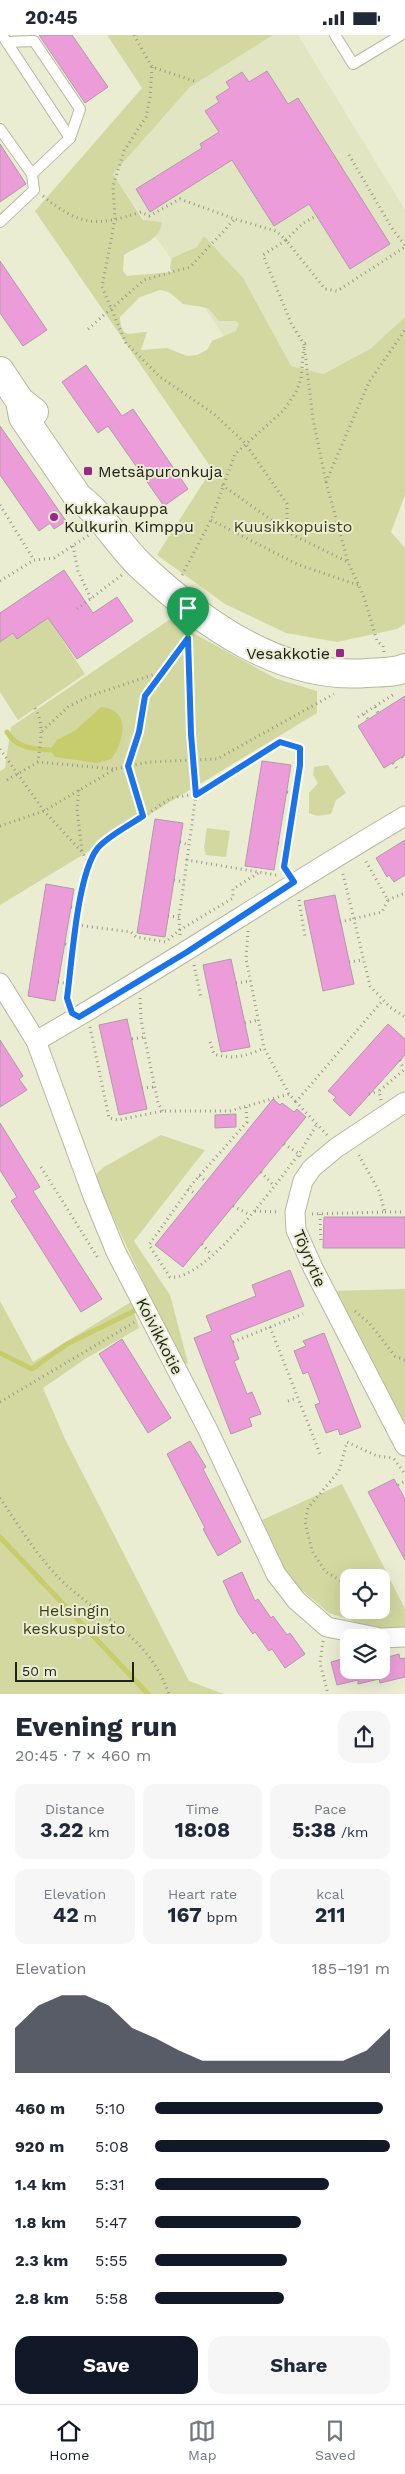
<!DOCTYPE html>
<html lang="en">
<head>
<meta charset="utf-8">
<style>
  body { margin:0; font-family:"Work Sans",sans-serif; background:#f6f6f7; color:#1f2937; height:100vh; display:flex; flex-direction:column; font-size:19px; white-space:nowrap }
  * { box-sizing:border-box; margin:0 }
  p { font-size:16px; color:#747a83 }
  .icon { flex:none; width:28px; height:28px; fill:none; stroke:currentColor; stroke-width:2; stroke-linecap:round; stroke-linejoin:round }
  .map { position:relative; height:1659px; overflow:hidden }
  .panel { display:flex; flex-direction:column; background:#fff; flex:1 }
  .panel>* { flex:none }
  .fabs { position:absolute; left:340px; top:1534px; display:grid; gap:10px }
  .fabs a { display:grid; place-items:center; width:50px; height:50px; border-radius:10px; background:#fff; box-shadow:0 5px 20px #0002; font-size:25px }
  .scale { position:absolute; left:15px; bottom:12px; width:119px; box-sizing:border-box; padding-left:5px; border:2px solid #212218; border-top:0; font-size:14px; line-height:18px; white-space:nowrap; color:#212218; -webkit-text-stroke:4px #eaedd2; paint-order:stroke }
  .pin { position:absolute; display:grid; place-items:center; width:42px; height:42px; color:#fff; margin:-51px -21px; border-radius:50% 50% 50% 0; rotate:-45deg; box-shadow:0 0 5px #0007 }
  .pin .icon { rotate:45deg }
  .round { display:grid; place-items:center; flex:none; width:52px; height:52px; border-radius:15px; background:#f6f6f7 }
  .overview { display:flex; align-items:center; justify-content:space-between; height:85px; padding:0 15px }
  h1 { font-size:28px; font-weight:700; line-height:38px }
  .stats { display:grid; grid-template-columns:repeat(3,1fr); gap:8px; height:85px; padding:5px 15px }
  .stats div { display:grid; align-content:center; border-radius:12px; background:#f6f6f7; text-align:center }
  .stats b { font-size:21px; font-weight:700 }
  .stats small { font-size:14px; font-weight:400 }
  .stats p { font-size:14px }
  .chart { height:140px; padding:10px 15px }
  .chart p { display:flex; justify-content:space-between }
  .chart svg { width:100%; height:90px; margin-top:5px; fill:#111827; opacity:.7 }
  .action { display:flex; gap:10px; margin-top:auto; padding:10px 15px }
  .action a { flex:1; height:58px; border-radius:15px; background:#111827; color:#fff; font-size:20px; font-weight:700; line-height:58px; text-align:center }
  .action a+a { background:#f6f6f7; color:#1f2937 }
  ul { padding:0 15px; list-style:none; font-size:16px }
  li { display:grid; grid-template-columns:80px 60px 1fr; align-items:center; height:38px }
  li i { height:12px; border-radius:6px; background:#111827 }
  .status { display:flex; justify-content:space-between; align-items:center; height:35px; padding:0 25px; background:#fff; direction:ltr }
  .status svg { height:14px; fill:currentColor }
  .dock { display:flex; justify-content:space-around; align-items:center; height:70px; border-top:1px solid #e0e1e3; background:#fff; font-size:14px; color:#747a83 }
  .dock a { display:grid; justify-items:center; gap:2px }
  .dock .current { color:#111827 }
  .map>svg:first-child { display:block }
  .built { fill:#e1e5c2 }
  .green { fill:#d3d8a0; fill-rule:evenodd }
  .water { fill:#c7cc6c }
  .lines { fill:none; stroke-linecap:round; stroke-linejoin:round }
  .stream { stroke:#c7cc6c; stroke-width:5 }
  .building { fill:#ec9dd9; stroke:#b19aaa }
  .lane-casing { stroke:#b6b89e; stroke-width:12 }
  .street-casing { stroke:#b6b89e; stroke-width:21 }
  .secondary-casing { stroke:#b6b89e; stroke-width:30 }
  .path { stroke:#989b86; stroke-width:3; stroke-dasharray:1 4; stroke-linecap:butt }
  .lane { stroke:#fff; stroke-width:10 }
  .street { stroke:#fff; stroke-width:19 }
  .secondary { stroke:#fff; stroke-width:28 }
  .route-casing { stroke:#fff; stroke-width:10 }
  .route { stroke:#1a73e8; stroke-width:6 }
  .poi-dot { fill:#982785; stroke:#eaedd2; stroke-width:2 }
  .labels { text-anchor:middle; stroke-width:4; stroke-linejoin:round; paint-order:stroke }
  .poi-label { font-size:16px; fill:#212218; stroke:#eaedd2; text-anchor:start }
  .park-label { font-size:16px; fill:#3e4018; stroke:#eaedd2 }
  .street-label { font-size:16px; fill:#212218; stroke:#eaedd2 }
</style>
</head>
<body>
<div class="status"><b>20:45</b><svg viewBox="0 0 49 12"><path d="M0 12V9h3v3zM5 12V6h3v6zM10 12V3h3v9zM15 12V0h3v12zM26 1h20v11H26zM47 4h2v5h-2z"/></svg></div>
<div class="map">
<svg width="405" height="1659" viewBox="0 0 405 1659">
  <rect width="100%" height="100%" fill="#eaedd2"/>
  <!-- built -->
  <polygon class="built" points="273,0 298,0 405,175 405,282 370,314 282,360 256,348 113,139 190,52"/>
  <!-- green -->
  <g class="green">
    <path d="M107,0H273L190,52L113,139L143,185L162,187C161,206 137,211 124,220L123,236L127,241L172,237L170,233L172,223L197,212L204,201L243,243L291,331L323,339L370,314L405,282V460L391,497L405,513V589L397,594L337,607L286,598L225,569L157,520L212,434L35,176L142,53ZM160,255L169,257L183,269L208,273L219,286H236L239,289L236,296L212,306L207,315L197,320L187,321L167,313L141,315L147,297C131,297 121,306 120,282L140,262Z"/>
    <polygon points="48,583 85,639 18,685 0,657 0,607 13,598"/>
    <polygon points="169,585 277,644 317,656 317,678 0,870 0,736 5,733 11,692"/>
    <polygon points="328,730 346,758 336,765 331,779 317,781 309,778 309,758 318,748 313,740 314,732"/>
    <polygon points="207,793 230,796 226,822 206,820 204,812"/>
    <polygon points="161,1100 205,1115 134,1206 170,1260 188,1328 182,1330 94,1141 104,1132"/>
    <polygon points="405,1254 405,1391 331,1256"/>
    <polygon points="0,1266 33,1327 131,1267 139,1293 85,1324 43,1353 65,1404 189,1646 224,1659 0,1659"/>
    <path d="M342,1449L405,1574V1592L377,1594L329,1578L290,1545L262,1485ZM349,1542H381V1575H349Z"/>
  </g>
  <!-- water -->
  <path class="water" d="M101,672C131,674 125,706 111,724L97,728L55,722L50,715L57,705L76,695Z"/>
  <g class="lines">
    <!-- stream -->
    <g class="stream">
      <path d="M7,697C16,713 33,714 50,715"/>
      <polyline points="0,1318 32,1334 67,1309 136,1275"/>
      <polyline points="0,1502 148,1659"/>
    </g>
  </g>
  <!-- building -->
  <g class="building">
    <polygon points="39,0 72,0 108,52 85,68"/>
    <polygon points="267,36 288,69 298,63 390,209 350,234 309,169 274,191 232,125 150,177 136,154 202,113 200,109 219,97 205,76 219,67 216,62 230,53 226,47 242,37 249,47"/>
    <polygon points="0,109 26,149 0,167"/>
    <polygon points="0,226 47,295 23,311 0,278"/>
    <polygon points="86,330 122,381 133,374 188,454 164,471 108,391 98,398 62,347"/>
    <polygon points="0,391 66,486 54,494 50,488 39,496 0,440"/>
    <polygon points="64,535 93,578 117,562 133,586 77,624 48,583 17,604 13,598 0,607 0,578"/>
    <polygon points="405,661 405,720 384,733 358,691"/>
    <polygon points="262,726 291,730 274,835 245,831"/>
    <polygon points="155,784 183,788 165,902 137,898"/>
    <polygon points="405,805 405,840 394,847 389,840 387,842 376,823"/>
    <polygon points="46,849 74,854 55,966 28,961"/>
    <polygon points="335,860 354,949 323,956 304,866"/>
    <polygon points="231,924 250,1012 221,1017 203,930"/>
    <polygon points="127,984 147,1074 119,1080 99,990"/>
    <polygon points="388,989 405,1004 405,1020 350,1081 333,1065 336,1062 328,1056"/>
    <polygon points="0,1005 23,1041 19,1044 27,1055 0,1072"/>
    <polygon points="273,1064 280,1070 282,1068 294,1077 297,1074 306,1082 183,1232 155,1210"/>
    <polygon points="236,1079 236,1092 215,1093 215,1080"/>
    <polygon points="0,1088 40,1152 33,1156 102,1264 81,1277 11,1166 17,1162 0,1135"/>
    <polygon points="324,1182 405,1182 405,1213 323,1213"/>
    <polygon points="290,1235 304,1271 230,1300 239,1324 234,1326 247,1359 252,1357 261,1379 249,1383 252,1391 231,1399 194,1303 212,1296 206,1281 256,1261 252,1250"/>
    <polygon points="324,1298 361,1392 340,1400 338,1394 326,1398 315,1370 320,1368 308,1337 303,1339 294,1316 306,1311 303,1306"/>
    <polygon points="122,1304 171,1383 148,1398 99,1319"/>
    <polygon points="190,1406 206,1432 203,1434 241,1507 218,1521 203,1494 205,1493 167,1419"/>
    <polygon points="394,1444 405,1464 405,1525 368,1457"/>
    <polygon points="242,1537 255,1566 258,1564 271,1583 273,1581 287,1600 290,1598 305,1619 285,1633 272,1614 269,1616 255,1597 253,1599 238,1578 223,1546"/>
    <polygon points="399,1619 400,1624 405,1623 405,1642 380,1648 379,1644 358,1649 358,1645 337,1650 331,1627 349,1622 349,1635 381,1635 381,1624"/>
  </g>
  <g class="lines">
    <!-- lane casing -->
    <g class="lane-casing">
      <g id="lane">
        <polyline points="2,0 70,103 32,139"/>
        <polyline points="335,0 353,29 401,0"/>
        <polyline points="7,7 34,6 80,74 70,103"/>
        <polyline points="0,94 32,139 34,155 0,187"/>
      </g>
    </g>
    <!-- street casing -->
    <g class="street-casing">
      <g id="street">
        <polyline points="0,948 36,1006 93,1161 116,1217 208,1395 276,1539 296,1565 327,1592 376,1602"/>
        <path d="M36,1006C161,935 281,854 405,781"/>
        <polyline points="405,1067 336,1113 312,1133 303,1146 295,1177 296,1195 313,1233 405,1411"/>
        <polyline points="381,1603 405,1602"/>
      </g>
    </g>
    <!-- secondary casing -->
    <g class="secondary-casing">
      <g id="secondary">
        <polyline points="0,336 20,366 34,377"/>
        <path d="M20,366L23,382L78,462C104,481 119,511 142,532C202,588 281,645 367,638C380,637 394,638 405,633"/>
      </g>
    </g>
    <!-- path -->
    <g class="path">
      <polyline points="134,0 152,32 197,47"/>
      <polyline points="152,32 150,63 146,82 124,116 113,151 115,184 102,252 126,308 159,341 214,379 245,408 287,469 287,496"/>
      <polyline points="349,120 393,195 405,210"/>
      <path d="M43,161C80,191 96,192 141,177L149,181L180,164L235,184L276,196L286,205L302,189L316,181"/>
      <polyline points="88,294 144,245 190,232 235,184"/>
      <polyline points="326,447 369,347 405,295"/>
      <polyline points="222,450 293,500 348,527"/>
      <polyline points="0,470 34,525"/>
      <polyline points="211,485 299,530 358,550"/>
      <polyline points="73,511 78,536 91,564"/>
      <polyline points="182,540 211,485 235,419 284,375 296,357 301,344 304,309 309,306"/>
      <polyline points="0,546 34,525 54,523 89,500"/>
      <polyline points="77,574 122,540"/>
      <polyline points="384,617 383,611 377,606 364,562 348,527 326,447 313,384 304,309 291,288 263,220 286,205 325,254 337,256 405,212"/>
      <polyline points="375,672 378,678"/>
      <path d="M35,673C45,690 40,708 38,727"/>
      <polyline points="364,679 368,684"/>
      <polyline points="358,682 396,658"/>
      <polyline points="42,696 68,672 87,662 161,637"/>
      <polyline points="0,714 44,776 82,817 88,827"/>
      <polyline points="402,722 405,726"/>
      <polyline points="393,728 398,735"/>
      <polyline points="7,745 38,727 114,734"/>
      <polyline points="79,755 77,774 82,816"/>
      <polyline points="287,757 295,759"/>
      <polyline points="143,781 128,731 139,697 145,661 188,604"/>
      <polyline points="0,791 44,776 115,734 149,727 217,724 334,659"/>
      <polyline points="180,807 189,810"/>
      <polyline points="278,808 287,810"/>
      <polyline points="187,825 196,759 280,707 300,713 300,730 285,834"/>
      <polyline points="343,839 370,951 390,972 405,982"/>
      <polyline points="174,845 184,847"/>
      <polyline points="299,865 305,902"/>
      <polyline points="388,865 405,858"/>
      <polyline points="71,872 79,874"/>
      <polyline points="168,881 179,882"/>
      <polyline points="340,887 382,877 388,865 364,823"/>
      <polyline points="77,890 131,897 136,902 166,907 178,896 233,863 233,854 260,837"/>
      <polyline points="248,896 246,924 264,1013 289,1059 296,1067"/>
      <polyline points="180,900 179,882 187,825 276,840"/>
      <polyline points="65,909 74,912"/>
      <polyline points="349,927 363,925"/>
      <polyline points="194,930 201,963"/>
      <polyline points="58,947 69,949"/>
      <polyline points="236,948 251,946"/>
      <polyline points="140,963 141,985 158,1068 163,1076"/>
      <polyline points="69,968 67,963 83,851 88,827 99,812 171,763 196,759 191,699 188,603 191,598"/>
      <polyline points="245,988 258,985"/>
      <polyline points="90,992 109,1083 118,1085 163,1076 230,1076 289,1059"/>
      <polyline points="132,1004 144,1002"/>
      <path d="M210,1007L214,1019C232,1025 247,1021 264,1013"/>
      <polyline points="400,1025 403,1033"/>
      <polyline points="142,1053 154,1052"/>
      <polyline points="369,1059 379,1056"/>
      <polyline points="381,1065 379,1056 405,1034"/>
      <path d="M246,1072L247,1087L193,1148L149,1210L170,1242C206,1247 278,1146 299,1119L301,1122"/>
      <polyline points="327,1100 296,1067 383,965"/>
      <polyline points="284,1109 299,1119 317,1089"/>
      <polyline points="41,1132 98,1223"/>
      <polyline points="261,1137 274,1151"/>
      <polyline points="199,1141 206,1146"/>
      <polyline points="188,1154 196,1159"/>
      <polyline points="233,1171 250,1180"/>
      <polyline points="255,1176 278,1177"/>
      <polyline points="385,1177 405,1177"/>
      <polyline points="312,1179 385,1177 379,1156 357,1117"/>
      <polyline points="320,1179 321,1209"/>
      <polyline points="202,1209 212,1220"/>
      <polyline points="355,1276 370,1289 395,1321 405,1325"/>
      <polyline points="270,1292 303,1279"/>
      <polyline points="233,1307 270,1292 320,1419"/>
      <polyline points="288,1366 297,1363"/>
      <polyline points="0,1367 135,1287"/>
      <polyline points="394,1424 405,1439"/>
      <polyline points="398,1450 405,1446"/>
      <path d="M0,1463C19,1491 37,1521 61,1545C103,1585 148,1600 169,1659"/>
      <polyline points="349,1551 325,1536 312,1516 305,1487 308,1473 339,1436 347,1407 377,1421 394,1423"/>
      <polyline points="323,1606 320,1628 328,1659"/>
    </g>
    <!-- lane -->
    <use href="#lane" class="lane"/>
    <!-- street -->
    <use href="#street" class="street"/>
    <!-- secondary -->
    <use href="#secondary" class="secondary"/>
  </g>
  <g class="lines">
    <!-- route casing -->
    <g class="route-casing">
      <path id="route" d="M188,603L191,699L196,760L280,707L300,713V730L284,832L294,847L187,917L79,982L72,978L67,963C72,927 77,841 97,814C106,802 130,790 143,781L128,731L139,697L145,661Z"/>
    </g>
    <!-- route -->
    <use href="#route" class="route"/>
  </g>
  <!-- markers -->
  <g class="poi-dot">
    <rect x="83" y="431" width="10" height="10" rx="2.5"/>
    <circle cx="54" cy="482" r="5"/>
    <rect x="335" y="613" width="10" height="10" rx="2.5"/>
  </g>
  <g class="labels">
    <!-- poi labels -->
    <g class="poi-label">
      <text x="98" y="442">Metsäpuronkuja</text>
      <text x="64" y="479">Kukkakauppa<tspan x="64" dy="18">Kulkurin Kimppu</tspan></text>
      <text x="330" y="624" text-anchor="end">Vesakkotie</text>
    </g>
    <!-- park labels -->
    <g class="park-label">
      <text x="293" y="497">Kuusikkopuisto</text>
      <text x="74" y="1581">Helsingin<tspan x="74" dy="18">keskuspuisto</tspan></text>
    </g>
    <!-- street labels -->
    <g class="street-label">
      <text transform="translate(310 1223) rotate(67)" y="6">Töyrytie</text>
      <text transform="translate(160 1301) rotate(63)" y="6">Koivikkotie</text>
    </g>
  </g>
</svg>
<div class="fabs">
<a><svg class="icon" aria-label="locate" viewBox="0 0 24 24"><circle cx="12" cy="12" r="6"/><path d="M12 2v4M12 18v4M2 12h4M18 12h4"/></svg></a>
<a><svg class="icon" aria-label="layers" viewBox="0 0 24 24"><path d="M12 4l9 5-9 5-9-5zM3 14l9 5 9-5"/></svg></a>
</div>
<div class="scale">50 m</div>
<div class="pin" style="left:188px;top:603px;background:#1e9e55"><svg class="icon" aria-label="arrive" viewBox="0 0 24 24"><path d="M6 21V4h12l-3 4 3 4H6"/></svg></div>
</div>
<section class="panel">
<div class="overview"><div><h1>Evening run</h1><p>20:45 · 7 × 460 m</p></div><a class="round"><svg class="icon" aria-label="share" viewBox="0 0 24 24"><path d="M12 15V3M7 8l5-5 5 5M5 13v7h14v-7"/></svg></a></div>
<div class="stats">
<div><p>Distance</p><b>3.22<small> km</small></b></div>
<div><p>Time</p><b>18:08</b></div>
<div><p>Pace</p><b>5:38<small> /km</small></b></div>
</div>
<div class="stats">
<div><p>Elevation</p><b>42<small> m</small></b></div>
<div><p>Heart rate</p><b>167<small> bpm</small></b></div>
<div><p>kcal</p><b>211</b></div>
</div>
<div class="chart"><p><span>Elevation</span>185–191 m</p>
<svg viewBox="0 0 160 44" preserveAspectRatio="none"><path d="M0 44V22L10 11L20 6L30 6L40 11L50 22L60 27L70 33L80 38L90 38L100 38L110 38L120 38L130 38L140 38L150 33L160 22V44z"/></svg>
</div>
<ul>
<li><b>460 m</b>5:10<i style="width:97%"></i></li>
<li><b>920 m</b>5:08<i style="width:100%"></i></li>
<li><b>1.4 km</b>5:31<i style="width:74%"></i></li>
<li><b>1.8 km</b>5:47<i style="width:62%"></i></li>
<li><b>2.3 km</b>5:55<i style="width:56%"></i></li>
<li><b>2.8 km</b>5:58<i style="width:55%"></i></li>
</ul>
<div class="action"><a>Save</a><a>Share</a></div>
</section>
<nav class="dock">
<a class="current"><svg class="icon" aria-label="home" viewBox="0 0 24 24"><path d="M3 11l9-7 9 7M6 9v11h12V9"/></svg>Home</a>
<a><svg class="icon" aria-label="map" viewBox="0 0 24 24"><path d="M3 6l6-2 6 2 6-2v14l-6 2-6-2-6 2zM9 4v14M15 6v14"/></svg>Map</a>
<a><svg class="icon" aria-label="saved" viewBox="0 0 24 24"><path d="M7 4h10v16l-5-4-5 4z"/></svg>Saved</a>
</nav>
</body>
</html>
